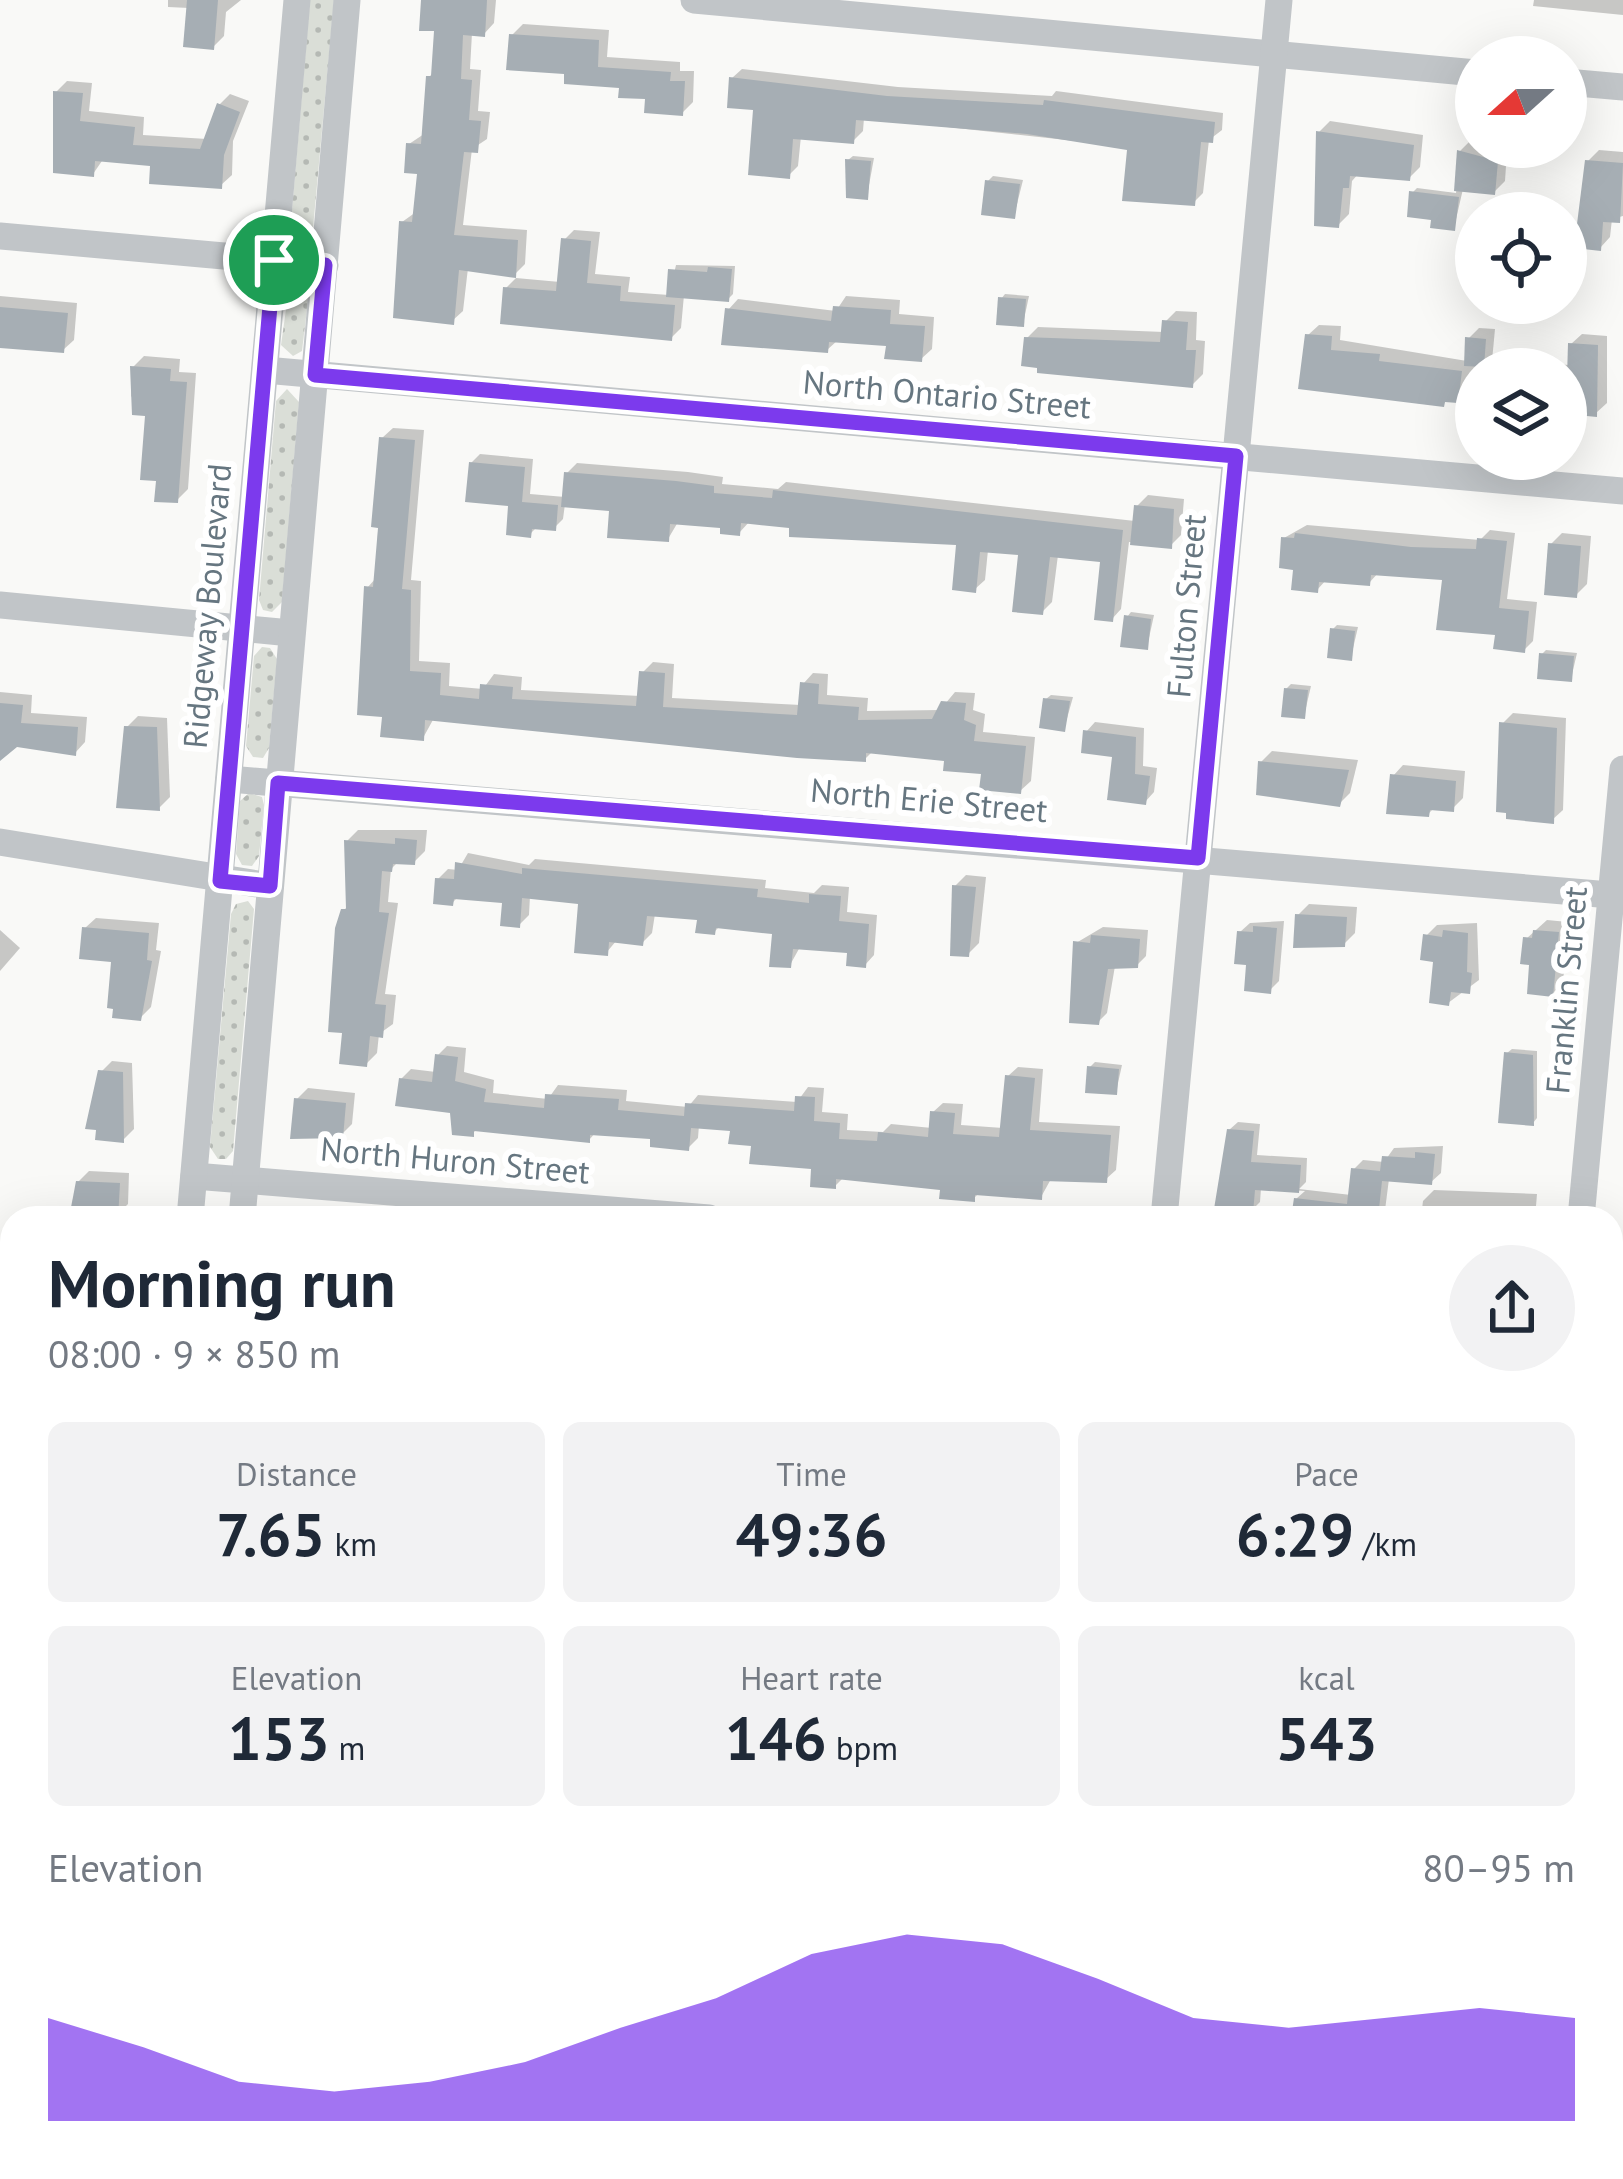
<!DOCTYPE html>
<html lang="en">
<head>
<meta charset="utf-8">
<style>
  body { margin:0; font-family:"PT Sans",sans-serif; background:#f2f2f3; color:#1f2937; height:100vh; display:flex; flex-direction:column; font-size:45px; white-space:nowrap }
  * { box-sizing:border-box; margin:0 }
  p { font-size:39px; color:#747a83 }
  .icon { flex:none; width:66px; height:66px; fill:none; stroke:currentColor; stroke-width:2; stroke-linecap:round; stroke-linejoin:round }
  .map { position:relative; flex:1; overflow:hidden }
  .drawer { position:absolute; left:0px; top:1206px; width:1623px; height:975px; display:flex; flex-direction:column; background:#fff; border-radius:36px 36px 0 0; box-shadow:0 12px 48px #0002 }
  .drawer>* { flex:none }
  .needle { width:78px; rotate:249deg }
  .tools { position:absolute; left:1455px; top:36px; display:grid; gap:24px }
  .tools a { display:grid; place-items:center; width:132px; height:132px; border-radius:50%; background:#fff; box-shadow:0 12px 48px #0002; font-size:60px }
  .pin { position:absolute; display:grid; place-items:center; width:102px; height:102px; color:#fff; margin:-51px; border:6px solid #fff; border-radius:50%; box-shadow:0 3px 12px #0007 }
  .round { display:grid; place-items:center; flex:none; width:126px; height:126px; border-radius:63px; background:#f2f2f3 }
  .summary { display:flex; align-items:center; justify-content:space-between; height:204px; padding:0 48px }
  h1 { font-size:66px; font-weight:700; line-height:90px }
  .stats { display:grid; grid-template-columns:repeat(3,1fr); gap:18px; height:204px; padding:12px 48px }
  .stats div { display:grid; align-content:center; border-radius:18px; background:#f2f2f3; text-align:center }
  .stats b { font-size:60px; font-weight:700 }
  .stats small { font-size:33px; font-weight:400 }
  .stats p { font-size:33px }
  .chart { height:336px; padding:24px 48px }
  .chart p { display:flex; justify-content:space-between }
  .chart svg { width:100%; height:216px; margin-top:12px; fill:#7c3aed; opacity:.7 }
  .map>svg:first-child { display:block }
  .grass { fill:url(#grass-dots) }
  .shadow { fill:#0003 }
  .building { fill:#a6aeb4 }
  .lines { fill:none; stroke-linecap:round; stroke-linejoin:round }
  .street { stroke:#c1c5c8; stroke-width:27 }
  .route-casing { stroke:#fff; stroke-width:24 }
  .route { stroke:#7c3aed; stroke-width:15 }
  .labels { text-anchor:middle; stroke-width:12; stroke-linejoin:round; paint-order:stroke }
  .street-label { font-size:33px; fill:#667680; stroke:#fff }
</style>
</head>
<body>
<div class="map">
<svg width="1623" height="2179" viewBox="0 0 1623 2179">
  <defs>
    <pattern id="grass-dots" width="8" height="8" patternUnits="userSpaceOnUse" patternTransform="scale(3)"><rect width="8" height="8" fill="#daded7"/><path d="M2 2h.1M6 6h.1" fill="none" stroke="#b5b9b4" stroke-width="1.8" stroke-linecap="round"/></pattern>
  </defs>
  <rect width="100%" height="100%" fill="#f9f9f7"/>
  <!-- grass -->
  <g class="grass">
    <polygon points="310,0 334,0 312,239 301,245 290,233"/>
    <polygon points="290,281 301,281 309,292 302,351 293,356 281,345"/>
    <polygon points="287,389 299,402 282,602 272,612 263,610 259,600 276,401"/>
    <polygon points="262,647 270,648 277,659 269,748 263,758 253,757 246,746 254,656"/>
    <polygon points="249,793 262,797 264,805 259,856 252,866 242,865 236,854 240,801"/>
    <polygon points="248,901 254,909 233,1151 226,1159 218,1159 210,1147 231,914 236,904"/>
  </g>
  <!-- shadow -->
  <g class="shadow">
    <polygon points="168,0 241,0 226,12 224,36 213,47 189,8 168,7"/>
    <polygon points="424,0 496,0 494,23 484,34 472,33 470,69 481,70 478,111 490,112 487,139 472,149 463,225 527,230 525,264 515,274 468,268 463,311 452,321 402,222 416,212 420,172 409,144 424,134 429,77 434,72 438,29"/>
    <polygon points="1534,0 1623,0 1623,15 1533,6"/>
    <polygon points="523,24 609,30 607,57 680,62 680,71 694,71 693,102 682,113 622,85 567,72 512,35"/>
    <polygon points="742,69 898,87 1052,96 1056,91 1223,113 1222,130 1209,140 1203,193 1193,203 1130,147 864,118 863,131 853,141 801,136 798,166 788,176 756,108 732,78"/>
    <polygon points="67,81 92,83 89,111 144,117 143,135 207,139 219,105 230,94 249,101 233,141 232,175 221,185 153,163 104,158 93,174 56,92"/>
    <polygon points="1330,121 1423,135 1420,167 1409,178 1359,173 1352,181 1349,214 1338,225 1319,132"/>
    <polygon points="1471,140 1476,147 1507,151 1505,181 1494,192 1463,189 1454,228 1434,217 1412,193 1417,188 1456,193 1460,151"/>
    <polygon points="1599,150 1623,152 1623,216 1612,219 1610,237 1600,248 1588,161"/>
    <polygon points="853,156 874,158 867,196 848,160"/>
    <polygon points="993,176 1023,180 1014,216 988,181"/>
    <polygon points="574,230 600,232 595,274 630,277 628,292 669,295 676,265 735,266 733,294 728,299 684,295 681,328 671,338 506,288 516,278 560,282 564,240"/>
    <polygon points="1005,294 1029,296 1023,324 1001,299"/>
    <polygon points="0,296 77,303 74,340 63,350 0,345"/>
    <polygon points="846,296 900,300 899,314 934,317 932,349 921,359 889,343 838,340 827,350 728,310 738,299 836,311"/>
    <polygon points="1176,311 1197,312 1196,340 1205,341 1203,374 1192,385 1027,338 1038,327 1164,332 1165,322"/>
    <polygon points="1319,325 1341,326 1340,340 1467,361 1468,339 1479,328 1495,329 1492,361 1570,365 1571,344 1582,334 1607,336 1607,403 1596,413 1566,410 1566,369 1476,369 1476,400 1448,399 1443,404 1301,386 1308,335"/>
    <polygon points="144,356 180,359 179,372 196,373 188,489 177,500 159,479 148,413 131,396 133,367"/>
    <polygon points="393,428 424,430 411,580 421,581 419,661 450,663 449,686 483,689 494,674 522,677 521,690 640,696 642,673 653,662 674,664 672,698 801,705 803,684 813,673 828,674 827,695 868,698 867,711 940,710 955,692 975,693 973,710 985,714 983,732 1035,737 1031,781 1020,791 947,758 873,751 865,759 434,718 423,738 385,715 367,588 376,578 382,438"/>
    <polygon points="480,454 533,459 530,494 565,497 567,473 577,463 688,472 723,477 722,484 778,489 786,482 1135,521 1137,506 1148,495 1184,499 1181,535 1170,546 1129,542 1121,609 1112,619 1104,560 1058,555 1052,602 1042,612 1022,553 988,550 985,580 975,589 959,542 750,521 739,533 724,526 678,522 668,539 613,508 565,504 563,519 554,528 538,526 530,534 512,503 471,463"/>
    <polygon points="1307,525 1480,540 1490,530 1515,533 1507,599 1537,602 1533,641 1524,650 1498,633 1445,577 1379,572 1369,583 1327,579 1317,590 1296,567 1284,538"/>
    <polygon points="1562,533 1591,536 1587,584 1576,595 1551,544"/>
    <polygon points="1131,612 1154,615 1147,647 1127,617"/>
    <polygon points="1337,625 1358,627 1351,657 1333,629"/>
    <polygon points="1546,650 1577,653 1571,679 1542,654"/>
    <polygon points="1291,684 1311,686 1304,716 1286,689"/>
    <polygon points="0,692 32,695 31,713 87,717 85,742 75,753 16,744 0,750"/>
    <polygon points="1051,695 1073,697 1064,729 1046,699"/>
    <polygon points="1513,713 1566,718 1563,810 1552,820 1502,724"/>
    <polygon points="138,716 167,718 170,797 159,808 127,727"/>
    <polygon points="1095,722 1144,728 1143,766 1157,768 1154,792 1145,802 1116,754 1086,732"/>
    <polygon points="1272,751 1358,760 1350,793 1339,804 1261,762"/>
    <polygon points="1403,765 1465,771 1463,798 1452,809 1435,807 1428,814 1393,776"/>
    <polygon points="358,830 427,830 425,851 414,862 399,861 391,869 388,902 398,903 385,994 396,995 393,1024 379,1034 377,1053 366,1064 344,910 349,905 347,841"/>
    <polygon points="468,853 529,865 535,859 766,880 765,888 814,893 822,885 849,887 847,912 877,915 874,955 865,965 850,951 800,947 790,965 775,932 720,926 714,932 700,918 655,914 652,933 642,943 617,940 606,953 581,901 530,896 529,915 519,925 505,901 459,896 452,903 438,879 448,869 458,870"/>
    <polygon points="966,875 986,877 979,943 968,954 955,886"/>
    <polygon points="1309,904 1357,907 1355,933 1344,944 1298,915"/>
    <polygon points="96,918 159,923 156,950 161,951 151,1007 140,1018 115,959 85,928"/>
    <polygon points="1547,920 1568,922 1563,983 1552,994 1526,939"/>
    <polygon points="1284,921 1279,981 1270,990 1250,963 1240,932 1250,923"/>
    <polygon points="1477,923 1479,980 1448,1003 1426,936 1437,925"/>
    <polygon points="1103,927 1148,930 1146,956 1137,965 1115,966 1107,1013 1098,1022 1076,943"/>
    <polygon points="0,930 20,948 0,971"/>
    <polygon points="447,1046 466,1048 464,1072 494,1080 493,1093 548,1099 558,1085 627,1090 626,1101 688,1107 698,1095 797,1102 808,1087 824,1088 822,1112 848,1114 847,1130 883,1132 891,1124 932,1128 933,1112 943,1103 963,1104 961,1125 1003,1128 1008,1076 1018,1067 1043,1069 1039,1122 1120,1126 1116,1170 1106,1179 1051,1179 1041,1197 980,1192 973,1199 943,1187 844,1177 835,1186 814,1166 754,1143 733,1128 699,1125 698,1138 688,1148 654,1136 596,1132 589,1140 478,1128 472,1134 453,1110 401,1079 411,1069 436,1072 437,1056"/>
    <polygon points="1512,1049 1537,1051 1537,1118 1533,1123 1507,1053"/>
    <polygon points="112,1061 132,1063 134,1129 123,1140 88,1126 101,1072"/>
    <polygon points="1095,1062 1122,1065 1116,1092 1090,1067"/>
    <polygon points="308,1088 355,1093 352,1124 341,1135 297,1099"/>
    <polygon points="1238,1122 1260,1124 1257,1155 1307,1158 1306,1182 1299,1189 1351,1195 1354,1169 1363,1160 1384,1162 1394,1148 1443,1146 1441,1173 1431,1182 1389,1179 1384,1218 1294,1218 1296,1199 1305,1191 1261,1188 1260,1202 1252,1210 1229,1130"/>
    <polygon points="89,1171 129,1173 128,1204 114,1218 73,1218 78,1182"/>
    <polygon points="1434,1190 1537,1194 1535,1218 1421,1218 1423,1201"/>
    <polygon points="0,1516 12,1516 12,1612 3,1620"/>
    <polygon points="0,1656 12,1657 12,1717 0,1716"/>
    <polygon points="1611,1751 1615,1751 1611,1792"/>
    <polygon points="0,1853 12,1854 12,1896 0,1895"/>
    <polygon points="12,1984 12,2111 3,2109 4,2091 0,2091 9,2010 3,2010 4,1991"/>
    <polygon points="1611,2166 1623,2166 1623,2179 1533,2179 1534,2169"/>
    <polygon points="309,2169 343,2169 343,2177 308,2179"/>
    <polygon points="748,2169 772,2169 771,2179 747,2179"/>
    <polygon points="935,2169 1009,2169 1008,2179 938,2179"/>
    <polygon points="1117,2169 1150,2169 1149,2179 1116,2179"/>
    <polygon points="1190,2169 1234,2169 1233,2178 1189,2179"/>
    <polygon points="1293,2169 1331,2169 1331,2173 1325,2179 1292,2179"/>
    <polygon points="1398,2169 1439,2169 1440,2177 1449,2179 1395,2179"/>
    <polygon points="404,2172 435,2175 434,2179 399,2179"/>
  </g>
  <!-- building -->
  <g class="building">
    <polygon points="187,0 218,0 214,50 183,47"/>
    <polygon points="421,0 487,0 485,37 463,35 461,79 472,80 469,120 481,121 478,153 464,152 454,235 518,240 516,278 459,270 454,325 393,318 399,221 412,222 417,174 404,173 406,143 421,144 426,76 431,76 434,31 419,31"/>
    <polygon points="509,34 599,40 598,67 671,72 670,81 685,81 683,116 644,113 645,99 618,98 619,88 564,84 564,74 506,70"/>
    <polygon points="729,77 887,96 1043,105 1044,100 1215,122 1213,143 1201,142 1195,206 1122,201 1127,150 1027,134 856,120 854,144 793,139 790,179 748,175 753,110 727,108"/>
    <polygon points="53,91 83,93 80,121 135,127 133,145 200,149 217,103 240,112 224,155 222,189 149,184 150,166 95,161 94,177 53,173"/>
    <polygon points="1316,131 1414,145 1410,181 1350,176 1349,188 1343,188 1339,228 1314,226"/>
    <polygon points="1457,150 1498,161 1495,195 1454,191"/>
    <polygon points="845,159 871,161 868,200 846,198"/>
    <polygon points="1585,160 1623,163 1620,223 1603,222 1601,251 1574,248"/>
    <polygon points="985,180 1020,184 1015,219 981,215"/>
    <polygon points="1409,191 1459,197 1455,231 1430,228 1431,220 1407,217"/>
    <polygon points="561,238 591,241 587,283 621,286 620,301 675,305 672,341 500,324 503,287 556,291"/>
    <polygon points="708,267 732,269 729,302 666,297 668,269 707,272"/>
    <polygon points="998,297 1026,299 1024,327 996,325"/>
    <polygon points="833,306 891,310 890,324 925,326 922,362 884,359 886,346 829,342 828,353 721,345 725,308 831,321"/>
    <polygon points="0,307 68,313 64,353 0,348"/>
    <polygon points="1162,320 1188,322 1186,350 1196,350 1193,388 1037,373 1037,368 1021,366 1024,337 1160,342"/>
    <polygon points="1305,334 1332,336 1331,350 1380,354 1379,361 1462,371 1458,403 1445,402 1444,407 1298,389"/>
    <polygon points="1465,337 1486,339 1484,367 1464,366"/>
    <polygon points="1568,343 1598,345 1597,417 1566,414"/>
    <polygon points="130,366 171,369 170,381 187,382 178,503 154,502 156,481 140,480 145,416 132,415"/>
    <polygon points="379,437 415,440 402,589 411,590 410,671 441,673 440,695 479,699 480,684 513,687 512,699 636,706 639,671 665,673 663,707 797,715 800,682 819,684 818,704 859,707 858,720 932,719 941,701 966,703 964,720 976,725 974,741 1026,746 1021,794 979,790 981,774 943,771 944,761 866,753 866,762 797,758 425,720 424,741 380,737 382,717 357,715 364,586 373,587 378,528 371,527"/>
    <polygon points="469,462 525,467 522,502 558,505 556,531 532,529 531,538 506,535 508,506 465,502"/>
    <polygon points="564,472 676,481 714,486 714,493 772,498 773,490 1123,530 1113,622 1094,620 1100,562 1050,557 1043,615 1012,612 1018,555 980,552 976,593 952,590 956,545 789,537 789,528 741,523 740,536 720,534 720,528 670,524 669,542 607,538 609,511 561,507"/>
    <polygon points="1134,505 1174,509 1172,549 1130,545"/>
    <polygon points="1295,533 1411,547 1476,549 1477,538 1507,541 1499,608 1529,611 1525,653 1493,649 1495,635 1436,630 1442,580 1371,575 1370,586 1319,582 1318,593 1291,590 1293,570 1279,568 1281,537 1294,538"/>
    <polygon points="1548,543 1581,546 1577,598 1544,595"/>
    <polygon points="1124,615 1151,619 1148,650 1120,647"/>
    <polygon points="1330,628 1355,631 1352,661 1327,658"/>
    <polygon points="1539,653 1574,656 1572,682 1537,679"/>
    <polygon points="1284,688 1308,690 1305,719 1281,717"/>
    <polygon points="1043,698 1070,701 1065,732 1039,728"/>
    <polygon points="0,703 23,705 21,723 78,727 76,756 17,747 0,761"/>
    <polygon points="1499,722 1557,728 1554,824 1506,819 1506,813 1496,812"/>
    <polygon points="124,726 157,727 160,811 116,808"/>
    <polygon points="1083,730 1136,737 1135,774 1150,776 1146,805 1107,800 1112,757 1081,753"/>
    <polygon points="1258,761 1349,770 1340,807 1256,795"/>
    <polygon points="1390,774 1456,781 1454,812 1430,810 1429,817 1386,814"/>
    <polygon points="395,838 417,840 415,865 393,864 392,872 382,871 379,912 389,913 375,1004 386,1005 383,1038 370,1036 367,1067 339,1064 342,1033 328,1032 335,928 341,909 346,909 344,840 395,844"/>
    <polygon points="455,862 522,874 522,868 758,889 757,897 809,903 809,894 841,896 839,921 869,924 866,968 846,966 847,953 793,949 791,968 769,967 772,934 716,928 715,935 695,933 697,920 647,916 643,946 609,942 608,956 574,953 578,904 522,898 520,928 500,926 502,903 454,899 453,906 433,904 435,878 454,879"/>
    <polygon points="952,885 976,887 969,957 950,956"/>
    <polygon points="1295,914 1347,917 1345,947 1293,948"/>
    <polygon points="1253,926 1277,928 1271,994 1244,991 1246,965 1234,964 1237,931 1253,932"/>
    <polygon points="82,927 149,933 147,960 152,961 141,1021 112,1018 113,1009 107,1008 111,962 79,959"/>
    <polygon points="1443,930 1468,933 1467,972 1472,973 1470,994 1451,992 1449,1006 1429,1003 1433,962 1420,960 1423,934 1442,937"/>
    <polygon points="1533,930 1559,932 1553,997 1527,994 1529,965 1520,964 1523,937 1532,938"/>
    <polygon points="1091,935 1140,939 1138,968 1108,969 1099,1025 1069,1023 1073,941 1090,943"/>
    <polygon points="1504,1052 1533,1055 1534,1126 1498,1123"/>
    <polygon points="435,1054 458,1057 455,1081 486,1089 484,1102 544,1108 545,1094 619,1099 618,1110 684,1116 685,1103 794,1111 795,1096 815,1097 814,1121 840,1123 839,1139 877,1141 878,1132 928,1137 930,1111 955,1113 953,1134 999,1137 1005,1075 1035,1078 1030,1130 1111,1135 1107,1183 1043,1181 1042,1200 975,1195 975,1202 939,1199 940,1190 836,1179 836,1189 810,1187 811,1169 749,1164 751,1146 728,1144 730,1131 691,1128 689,1151 650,1147 650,1139 590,1135 590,1143 474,1131 474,1137 452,1135 450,1113 395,1106 399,1078 432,1082"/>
    <polygon points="1087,1066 1119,1069 1117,1095 1085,1093"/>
    <polygon points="98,1070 123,1072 124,1143 95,1140 96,1130 85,1129"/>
    <polygon points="294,1098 346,1103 343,1138 290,1139"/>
    <polygon points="1227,1129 1254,1131 1251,1162 1301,1165 1299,1193 1255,1190 1253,1213 1214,1209"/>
    <polygon points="1415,1152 1435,1154 1432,1185 1382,1181 1378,1218 1291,1218 1294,1198 1347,1204 1351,1168 1380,1171 1382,1156 1415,1158"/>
    <polygon points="76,1181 120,1183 118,1218 69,1218"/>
  </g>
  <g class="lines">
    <!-- street -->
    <g class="street">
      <polyline points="694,0 1476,73"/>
      <polyline points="1566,82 1623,87"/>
      <polyline points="0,236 325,265"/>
      <polyline points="265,370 1623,491"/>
      <polyline points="0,605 291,633"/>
      <polyline points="229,779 1623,896"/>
      <polyline points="0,842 270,886"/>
      <polyline points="194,1176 709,1218"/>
      <polyline points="190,1218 297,0"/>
      <polyline points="242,1218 347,0"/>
      <polyline points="1164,1218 1279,0"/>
      <polyline points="1581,1218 1623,769"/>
      <polyline points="1611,1301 1623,1302"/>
      <polyline points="0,1465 12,1466"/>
      <polyline points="1611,1707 1623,1708"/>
      <polyline points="0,1786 12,1787"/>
      <polyline points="1611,2117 1623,2118"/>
      <polyline points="0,2175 47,2179"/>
      <polyline points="106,2179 107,2169"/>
      <polyline points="157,2179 158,2169"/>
      <polyline points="541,2179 542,2169"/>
      <polyline points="1074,2179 1074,2169"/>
      <polyline points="1489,2179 1490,2169"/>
    </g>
  </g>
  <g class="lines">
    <!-- route casing -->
    <g class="route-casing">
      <polygon id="route" points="274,260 325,265 315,375 1236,456 1198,858 278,783 270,886 220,881"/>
    </g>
    <!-- route -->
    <use href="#route" class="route"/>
  </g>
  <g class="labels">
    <!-- street labels -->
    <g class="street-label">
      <text transform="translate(947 394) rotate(5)" y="12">North Ontario Street</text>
      <text transform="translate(207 606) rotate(-85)" y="12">Ridgeway Boulevard</text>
      <text transform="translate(1186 606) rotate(-85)" y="12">Fulton Street</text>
      <text transform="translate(929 800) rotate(5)" y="12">North Erie Street</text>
      <text transform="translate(1566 990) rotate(-85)" y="12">Franklin Street</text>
      <text transform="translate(455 1160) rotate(5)" y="12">North Huron Street</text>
    </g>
  </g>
</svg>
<div class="tools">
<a><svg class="needle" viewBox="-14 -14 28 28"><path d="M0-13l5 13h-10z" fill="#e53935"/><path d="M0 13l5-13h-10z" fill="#747a83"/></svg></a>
<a><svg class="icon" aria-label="locate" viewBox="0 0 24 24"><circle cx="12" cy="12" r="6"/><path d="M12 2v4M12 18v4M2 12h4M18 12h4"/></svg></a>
<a><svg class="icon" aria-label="layers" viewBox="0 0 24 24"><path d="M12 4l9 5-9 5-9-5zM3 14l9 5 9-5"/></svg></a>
</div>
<div class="pin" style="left:274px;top:260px;background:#1e9e55"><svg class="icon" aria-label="arrive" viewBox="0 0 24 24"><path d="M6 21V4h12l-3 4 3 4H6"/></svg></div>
<section class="drawer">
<div class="summary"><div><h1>Morning run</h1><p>08:00 · 9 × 850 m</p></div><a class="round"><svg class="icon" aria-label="share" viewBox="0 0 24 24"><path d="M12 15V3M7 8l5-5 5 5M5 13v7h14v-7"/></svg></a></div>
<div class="stats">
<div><p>Distance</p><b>7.65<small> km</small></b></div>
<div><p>Time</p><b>49:36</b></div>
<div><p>Pace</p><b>6:29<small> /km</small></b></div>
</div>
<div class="stats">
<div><p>Elevation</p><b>153<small> m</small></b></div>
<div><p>Heart rate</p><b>146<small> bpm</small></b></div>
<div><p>kcal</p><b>543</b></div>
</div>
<div class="chart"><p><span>Elevation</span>80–95 m</p>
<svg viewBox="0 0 160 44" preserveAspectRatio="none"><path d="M0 44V23L10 29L20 36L30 38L40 36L50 32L60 25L70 19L80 10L90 6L100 8L110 15L120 23L130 25L140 23L150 21L160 23V44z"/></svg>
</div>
</section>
</div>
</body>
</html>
